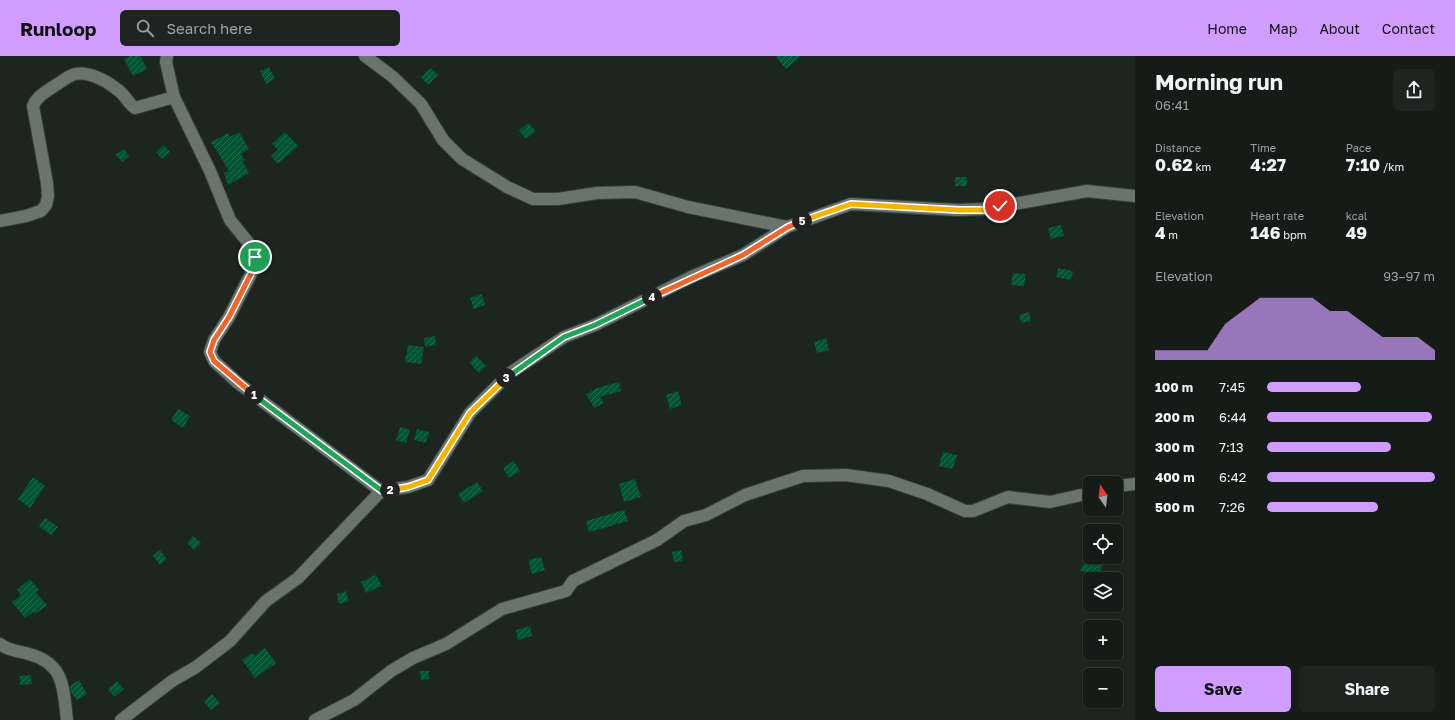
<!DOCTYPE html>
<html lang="en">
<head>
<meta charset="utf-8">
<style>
  body { margin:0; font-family:"Golos Text",sans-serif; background:#1e2521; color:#f1f3f6; height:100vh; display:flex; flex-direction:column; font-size:15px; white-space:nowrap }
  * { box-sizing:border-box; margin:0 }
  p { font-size:13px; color:#9da1a2 }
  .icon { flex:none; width:22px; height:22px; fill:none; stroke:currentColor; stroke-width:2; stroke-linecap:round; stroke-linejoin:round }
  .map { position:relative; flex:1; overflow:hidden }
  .details { display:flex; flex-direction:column; background:#151c18; width:320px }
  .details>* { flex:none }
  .needle { width:26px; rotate:346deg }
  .buttons { position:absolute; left:1083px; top:420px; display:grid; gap:8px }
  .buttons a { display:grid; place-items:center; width:40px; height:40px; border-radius:6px; background:#151c18; box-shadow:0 1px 3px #0004,0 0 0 1px #343a37; font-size:20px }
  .pin { position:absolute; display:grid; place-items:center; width:34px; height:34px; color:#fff; margin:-17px; border:2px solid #fff; border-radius:50%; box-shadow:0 1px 4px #0007 }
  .km { position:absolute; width:20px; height:20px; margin:-10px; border-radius:50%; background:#222; color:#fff; font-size:11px; line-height:20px; text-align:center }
  .round { display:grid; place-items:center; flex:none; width:42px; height:42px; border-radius:6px; background:#1e2521 }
  .summary { display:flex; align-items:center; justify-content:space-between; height:68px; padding:0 20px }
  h1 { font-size:22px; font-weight:700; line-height:30px }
  .metrics { display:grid; grid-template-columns:repeat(3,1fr); gap:6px; height:68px; padding:4px 20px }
  .metrics div { display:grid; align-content:center }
  .metrics b { font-size:17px; font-weight:700 }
  .metrics small { font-size:11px; font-weight:400 }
  .metrics p { font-size:11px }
  .chart { height:112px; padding:8px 20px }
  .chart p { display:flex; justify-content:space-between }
  .chart svg { width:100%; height:72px; margin-top:4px; fill:#d09dff; opacity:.7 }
  .button { display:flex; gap:8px; margin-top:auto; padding:8px 20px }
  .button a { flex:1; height:46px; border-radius:6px; background:#d09dff; color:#111; font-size:16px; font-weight:700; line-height:46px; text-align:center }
  .button a+a { background:#1e2521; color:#f1f3f6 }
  ul { padding:0 20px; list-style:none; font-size:13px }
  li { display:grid; grid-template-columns:64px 48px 1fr; align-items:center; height:30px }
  li i { height:10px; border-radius:5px; background:#d09dff }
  header { display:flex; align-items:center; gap:24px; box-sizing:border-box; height:56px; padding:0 20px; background:#d09dff; color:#111 }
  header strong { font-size:19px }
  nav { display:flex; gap:22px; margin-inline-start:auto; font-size:14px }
  .search { width:280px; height:36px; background:#1e2521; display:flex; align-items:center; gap:10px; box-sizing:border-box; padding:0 14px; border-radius:6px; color:#9da1a2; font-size:15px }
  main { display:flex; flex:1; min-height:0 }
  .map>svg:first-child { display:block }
  .building { fill:url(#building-hatch) }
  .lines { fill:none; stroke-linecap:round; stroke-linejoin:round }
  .street-casing { stroke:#383f3a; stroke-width:14 }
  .street { stroke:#6a746e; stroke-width:12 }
  .split-1-casing { stroke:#fff; stroke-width:8 }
  .split-2-casing { stroke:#fff; stroke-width:8 }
  .split-3-casing { stroke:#fff; stroke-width:8 }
  .split-4-casing { stroke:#fff; stroke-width:8 }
  .split-5-casing { stroke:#fff; stroke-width:8 }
  .split-6-casing { stroke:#fff; stroke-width:8 }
  .split-1 { stroke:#f0652b; stroke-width:5 }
  .split-2 { stroke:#22a559; stroke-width:5 }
  .split-3 { stroke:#f5b400; stroke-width:5 }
  .split-4 { stroke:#22a559; stroke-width:5 }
  .split-5 { stroke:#f0652b; stroke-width:5 }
  .split-6 { stroke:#f5b400; stroke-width:5 }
</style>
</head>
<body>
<header>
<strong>Runloop</strong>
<div class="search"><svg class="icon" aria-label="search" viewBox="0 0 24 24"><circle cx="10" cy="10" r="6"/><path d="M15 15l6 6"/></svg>Search here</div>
<nav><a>Home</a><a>Map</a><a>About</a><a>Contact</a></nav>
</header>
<main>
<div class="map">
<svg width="1135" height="664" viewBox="0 0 1135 664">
  <defs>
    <pattern id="building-hatch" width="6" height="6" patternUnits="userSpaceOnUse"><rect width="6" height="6" fill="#005431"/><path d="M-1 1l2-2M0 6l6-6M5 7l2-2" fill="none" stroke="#246c4e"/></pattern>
  </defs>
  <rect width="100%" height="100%" fill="#1c2520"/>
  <!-- building -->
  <g class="building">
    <polygon points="130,0 140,0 147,13 133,20 124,3"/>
    <polygon points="775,0 801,0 786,13"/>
    <polygon points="269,11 275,23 266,28 260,15"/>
    <polygon points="431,12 438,19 428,29 421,21"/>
    <polygon points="528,67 536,75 526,83 519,75"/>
    <polygon points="239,76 249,93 241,98 245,104 242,105 249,117 228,129 224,117 229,115 211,86 228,77 230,81"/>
    <polygon points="285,76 298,90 278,108 271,100 278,94 272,88"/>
    <polygon points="164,89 170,96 162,103 156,96"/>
    <polygon points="124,93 129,100 122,106 116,99"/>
    <rect x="955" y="121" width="12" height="9"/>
    <polygon points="1061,169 1064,180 1051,183 1048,172"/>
    <polygon points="1058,212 1073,215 1071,224 1056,221"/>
    <polygon points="1013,217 1026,218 1024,230 1011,229"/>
    <polygon points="482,238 485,249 474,253 470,242"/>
    <polygon points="1029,256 1031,265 1021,267 1019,259"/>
    <polygon points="435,280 436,289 425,291 424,282"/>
    <polygon points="826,282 829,294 817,297 814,286"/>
    <polygon points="408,289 424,291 421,308 405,306"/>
    <polygon points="476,300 486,310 479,317 469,306"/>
    <polygon points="619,326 621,335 600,341 604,347 594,352 586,338 597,332"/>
    <polygon points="678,335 682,349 670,353 666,339"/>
    <polygon points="178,353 190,360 183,372 171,364"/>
    <polygon points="400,371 410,374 406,387 396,384"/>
    <polygon points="417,373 429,376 426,387 414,384"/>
    <polygon points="943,396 957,399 953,413 939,410"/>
    <polygon points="514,405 520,415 509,422 503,412"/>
    <polygon points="33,421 45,430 30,452 18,443"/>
    <polygon points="635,423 641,441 624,446 619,428"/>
    <polygon points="477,426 483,435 464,447 458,438"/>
    <polygon points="624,454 628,465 589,476 586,465"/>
    <polygon points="45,462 58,471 51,479 39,470"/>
    <polygon points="193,480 201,487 194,494 187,487"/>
    <polygon points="160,494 167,503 160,509 153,500"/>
    <polygon points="681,494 683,505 674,506 672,496"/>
    <polygon points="1089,499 1104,507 1096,522 1080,514"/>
    <polygon points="541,501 545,514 532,518 528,504"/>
    <polygon points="376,519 382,530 366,537 361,526"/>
    <polygon points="30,523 39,534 36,537 47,549 35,558 33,556 25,562 12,546 21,539 17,534"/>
    <polygon points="346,535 349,545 339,548 337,538"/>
    <polygon points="530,570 532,580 518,584 516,574"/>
    <polygon points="265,592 276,607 255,622 242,604 252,597 255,600"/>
    <polygon points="420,615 429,615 429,623 421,624"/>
    <polygon points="31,619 32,628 20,629 20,620"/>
    <polygon points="79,624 87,638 77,644 71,636 70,630"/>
    <polygon points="117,625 124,633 114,641 108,633"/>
    <polygon points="212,638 220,647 211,654 204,646"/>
  </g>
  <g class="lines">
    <!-- street casing -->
    <g class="street-casing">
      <g id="street">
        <polyline points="167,0 166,6 174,41 210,115 230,164 251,190 255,201 255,210 229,261 214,284 210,296 214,305 238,327 381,435"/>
        <polyline points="365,0 393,21 421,48 443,84 462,103 507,131 533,143 558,143 597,137 635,136 688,151 787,171"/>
        <path d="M0,165L26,160L41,155L46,149L48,140L47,127L33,50C37,40 47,35 56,29C61,26 68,20 75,18C89,15 107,25 118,34C125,39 128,47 135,52L174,41"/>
        <polyline points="1116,430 1135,428"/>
        <path d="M0,588C9,595 19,595 29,598C65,608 63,632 67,664"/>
        <polyline points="121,664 172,625 196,611 230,585 266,545 298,522 381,435 408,431 428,424 470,357 510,317 564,281 595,269 691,221 743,199 787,171 851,148 958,154 986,153 1087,135 1135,140"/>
        <polyline points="315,664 354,644 391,615 413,602 446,588 502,553 566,535 573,525 657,484 684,465 706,459 745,439 803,420 846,419 889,425 927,438 965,455 973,455 1008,441 1050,446 1090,437"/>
      </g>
    </g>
    <!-- street -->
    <use href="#street" class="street"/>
  </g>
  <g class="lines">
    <!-- split-1 casing -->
    <g class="split-1-casing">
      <polyline id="split-1" points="254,339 214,305 210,296 214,284 229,261 255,210 255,201"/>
    </g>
    <!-- split-2 casing -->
    <g class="split-2-casing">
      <polyline id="split-2" points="254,339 382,435 390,434"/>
    </g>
    <!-- split-3 casing -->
    <g class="split-3-casing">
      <polyline id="split-3" points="390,434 408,431 428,424 470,357 506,322"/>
    </g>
    <!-- split-4 casing -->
    <g class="split-4-casing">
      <polyline id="split-4" points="506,322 564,281 595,269 652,241"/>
    </g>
    <!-- split-5 casing -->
    <g class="split-5-casing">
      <polyline id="split-5" points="652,241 743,199 788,171 802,165"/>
    </g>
    <!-- split-6 casing -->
    <g class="split-6-casing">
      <polyline id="split-6" points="802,165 851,148 958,154 986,154 1000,150"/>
    </g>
    <!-- split-1 -->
    <use href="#split-1" class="split-1"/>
    <!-- split-2 -->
    <use href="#split-2" class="split-2"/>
    <!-- split-3 -->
    <use href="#split-3" class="split-3"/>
    <!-- split-4 -->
    <use href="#split-4" class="split-4"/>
    <!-- split-5 -->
    <use href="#split-5" class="split-5"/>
    <!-- split-6 -->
    <use href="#split-6" class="split-6"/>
  </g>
</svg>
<div class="buttons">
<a><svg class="needle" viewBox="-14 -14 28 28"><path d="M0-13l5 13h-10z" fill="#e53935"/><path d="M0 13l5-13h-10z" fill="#9da1a2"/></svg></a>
<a><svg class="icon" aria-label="locate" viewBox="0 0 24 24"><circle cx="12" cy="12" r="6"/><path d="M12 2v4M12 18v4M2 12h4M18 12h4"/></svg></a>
<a><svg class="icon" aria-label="layers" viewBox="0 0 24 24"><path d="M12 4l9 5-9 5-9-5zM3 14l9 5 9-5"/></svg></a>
<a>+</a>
<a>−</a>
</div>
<div class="pin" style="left:255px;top:201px;background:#1e9e55"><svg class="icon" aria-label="arrive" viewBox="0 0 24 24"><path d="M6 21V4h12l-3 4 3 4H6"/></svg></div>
<div class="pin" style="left:1000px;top:150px;background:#d93025"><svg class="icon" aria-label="check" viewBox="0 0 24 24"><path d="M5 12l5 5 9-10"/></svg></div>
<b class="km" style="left:254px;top:339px">1</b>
<b class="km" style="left:390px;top:434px">2</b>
<b class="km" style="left:506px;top:322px">3</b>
<b class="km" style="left:652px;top:241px">4</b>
<b class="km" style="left:802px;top:165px">5</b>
</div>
<section class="details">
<div class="summary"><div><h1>Morning run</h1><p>06:41</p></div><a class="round"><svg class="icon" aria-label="share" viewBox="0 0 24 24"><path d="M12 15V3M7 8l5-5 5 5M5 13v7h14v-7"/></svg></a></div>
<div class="metrics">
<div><p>Distance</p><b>0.62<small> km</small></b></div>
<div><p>Time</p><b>4:27</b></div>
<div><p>Pace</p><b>7:10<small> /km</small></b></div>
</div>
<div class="metrics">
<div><p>Elevation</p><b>4<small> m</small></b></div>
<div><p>Heart rate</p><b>146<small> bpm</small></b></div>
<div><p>kcal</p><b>49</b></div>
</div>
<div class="chart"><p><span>Elevation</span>93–97 m</p>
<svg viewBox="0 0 160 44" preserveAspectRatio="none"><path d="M0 44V38L10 38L20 38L30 38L40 22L50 14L60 6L70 6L80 6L90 6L100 14L110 14L120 22L130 30L140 30L150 30L160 38V44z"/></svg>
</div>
<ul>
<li><b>100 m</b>7:45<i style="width:56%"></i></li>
<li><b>200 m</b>6:44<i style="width:98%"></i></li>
<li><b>300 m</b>7:13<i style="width:74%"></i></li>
<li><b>400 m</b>6:42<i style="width:100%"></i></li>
<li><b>500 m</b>7:26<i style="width:66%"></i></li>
</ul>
<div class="button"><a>Save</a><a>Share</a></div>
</section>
</main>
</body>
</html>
